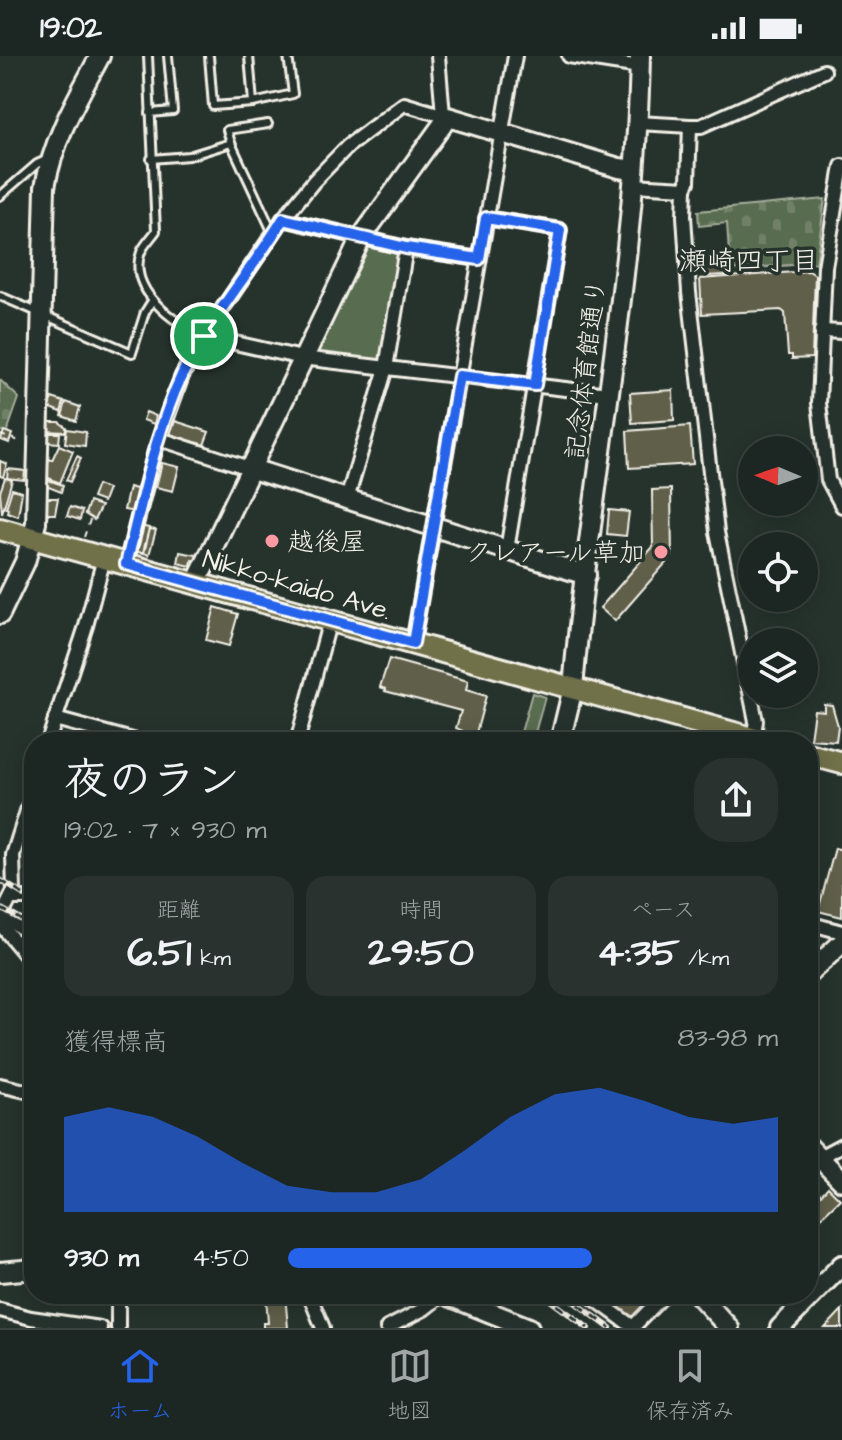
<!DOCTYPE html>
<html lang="ja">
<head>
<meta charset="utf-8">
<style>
  body { margin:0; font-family:"Architects Daughter","Klee One",sans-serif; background:#29322f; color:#f1f3f6; height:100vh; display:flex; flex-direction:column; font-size:30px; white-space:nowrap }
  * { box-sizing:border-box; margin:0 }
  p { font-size:26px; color:#a0a5a5 }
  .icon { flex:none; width:44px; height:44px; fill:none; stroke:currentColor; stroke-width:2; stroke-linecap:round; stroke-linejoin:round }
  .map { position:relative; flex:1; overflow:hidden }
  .drawer { position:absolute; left:24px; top:676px; width:794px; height:572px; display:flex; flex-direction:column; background:#1c2622; border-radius:32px; box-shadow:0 4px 20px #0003,0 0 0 2px #3a4340 }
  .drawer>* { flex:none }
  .needle { width:52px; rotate:272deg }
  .fabs { position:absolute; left:738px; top:380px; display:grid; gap:16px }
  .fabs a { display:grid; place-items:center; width:80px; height:80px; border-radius:50%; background:#1c2622; box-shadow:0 4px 20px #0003,0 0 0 2px #3a4340; font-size:40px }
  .pin { position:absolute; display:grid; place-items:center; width:68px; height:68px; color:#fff; margin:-34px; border:4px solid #fff; border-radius:50%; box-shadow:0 2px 8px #0007 }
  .round { display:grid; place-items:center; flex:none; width:84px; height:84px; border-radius:32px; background:#29322f }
  .overview { display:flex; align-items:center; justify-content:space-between; height:136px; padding:0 40px }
  h1 { font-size:44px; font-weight:800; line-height:60px }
  .metrics { display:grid; grid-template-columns:repeat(3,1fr); gap:12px; height:136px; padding:8px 40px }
  .metrics div { display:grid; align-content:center; border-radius:20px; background:#29322f; text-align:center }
  .metrics b { font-size:40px; font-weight:800 }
  .metrics small { font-size:22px; font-weight:400 }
  .metrics p { font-size:22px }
  .chart { height:224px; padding:16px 40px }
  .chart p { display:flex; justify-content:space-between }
  .chart svg { width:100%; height:144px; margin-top:8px; fill:#2563eb; opacity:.7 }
  ul { padding:0 40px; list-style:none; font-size:26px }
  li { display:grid; grid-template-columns:128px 96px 1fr; align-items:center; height:60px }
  li i { height:20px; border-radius:10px; background:#2563eb }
  .status { display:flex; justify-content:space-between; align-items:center; height:56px; padding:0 40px; background:#1c2622; direction:ltr }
  .status svg { height:22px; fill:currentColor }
  .tabs { display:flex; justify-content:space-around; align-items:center; height:112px; border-top:2px solid #3a4340; background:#1c2622; font-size:22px; color:#a0a5a5 }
  .tabs a { display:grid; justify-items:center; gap:4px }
  .tabs .active { color:#2563eb }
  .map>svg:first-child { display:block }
  .cemetery { fill:url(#cemetery-stones); stroke:#a6ae9c; stroke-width:2 }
  .green { fill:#586c4f; stroke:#a6ae9c; stroke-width:2 }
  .building { fill:#615e4a; stroke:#f4f1e8; stroke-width:2 }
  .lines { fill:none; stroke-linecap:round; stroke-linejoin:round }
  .lane-casing { stroke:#f4f1e8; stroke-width:12 }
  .street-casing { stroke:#f4f1e8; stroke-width:18 }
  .secondary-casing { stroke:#f4f1e8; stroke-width:24 }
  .primary-casing { stroke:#f4f1e8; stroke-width:26 }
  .path { stroke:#f4f1e8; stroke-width:2; stroke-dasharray:6 6; stroke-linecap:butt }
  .lane { stroke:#26332d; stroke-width:6 }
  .street { stroke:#26332d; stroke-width:12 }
  .secondary { stroke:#26332d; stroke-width:18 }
  .primary { stroke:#6f704a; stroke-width:20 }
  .rail-casing { stroke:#f4f1e8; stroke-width:6 }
  .rail { stroke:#26332d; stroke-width:3; stroke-dasharray:9; stroke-linecap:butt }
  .route-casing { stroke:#fff; stroke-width:16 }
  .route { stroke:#2563eb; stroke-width:10 }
  .poi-dot { fill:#ff9aa2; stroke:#26332d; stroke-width:3 }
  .labels { text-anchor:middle; stroke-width:7; stroke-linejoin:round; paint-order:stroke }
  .street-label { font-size:26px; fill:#f4f1e8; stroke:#26332d }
  .poi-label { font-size:26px; fill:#f4f1e8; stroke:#26332d; text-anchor:start }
  .neighbourhood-label { font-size:28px; fill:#f4f1e8; stroke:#26332d }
</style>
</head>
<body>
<div class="status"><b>19:02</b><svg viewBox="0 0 49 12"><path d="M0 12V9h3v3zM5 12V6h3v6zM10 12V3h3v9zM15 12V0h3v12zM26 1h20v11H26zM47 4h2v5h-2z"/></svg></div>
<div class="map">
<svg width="842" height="1272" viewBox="0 0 842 1272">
  <defs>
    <pattern id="cemetery-stones" width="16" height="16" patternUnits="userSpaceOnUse" patternTransform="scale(2)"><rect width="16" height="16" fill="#586c4f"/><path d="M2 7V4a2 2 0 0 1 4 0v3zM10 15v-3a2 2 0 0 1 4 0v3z" fill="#718168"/></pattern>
  </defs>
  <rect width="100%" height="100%" fill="#26332d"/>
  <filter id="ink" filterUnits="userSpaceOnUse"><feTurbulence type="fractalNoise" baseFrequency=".0125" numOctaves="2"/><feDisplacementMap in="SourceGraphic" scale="16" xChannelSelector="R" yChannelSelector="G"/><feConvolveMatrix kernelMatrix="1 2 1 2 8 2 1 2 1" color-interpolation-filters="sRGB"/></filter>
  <g filter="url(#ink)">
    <!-- cemetery -->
    <g class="cemetery">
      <polygon points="825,143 816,207 730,214 727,167 699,170 698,155"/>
      <polygon points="0,324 19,342 7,376 0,375"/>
    </g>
    <!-- green -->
    <g class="green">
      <polygon points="364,188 400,198 380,307 313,298"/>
      <polygon points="532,637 545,641 533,684 520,680"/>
    </g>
    <!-- building -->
    <g class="building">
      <polygon points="724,204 726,219 706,220 705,205"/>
      <polygon points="809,215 815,219 812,302 792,303 792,299 788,299 785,257 781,254 702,258 700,223"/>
      <polygon points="673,334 674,364 632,367 630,337"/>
      <polygon points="52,342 64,346 61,356 48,351"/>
      <polygon points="66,346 80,351 76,365 62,360"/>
      <polygon points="146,356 156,360 154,368 143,364"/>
      <polygon points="175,365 209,376 204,389 170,378"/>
      <polygon points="46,366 59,366 66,371 66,376 46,375"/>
      <polygon points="690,370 693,408 629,412 627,375"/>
      <polygon points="67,373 86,376 85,390 65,387"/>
      <polygon points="4,375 12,378 9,387 1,384"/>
      <polygon points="47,377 60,377 59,387 47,386"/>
      <polygon points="59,389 73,395 60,427 46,421 45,417 49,403 52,404"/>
      <polygon points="77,400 81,402 70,426 66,424"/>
      <polygon points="0,405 7,408 3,421 0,420"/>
      <polygon points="162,407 179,411 173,435 156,431"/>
      <polygon points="8,413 25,415 24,424 7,422"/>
      <polygon points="5,422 12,424 2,457 0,436"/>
      <polygon points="48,424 63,429 61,436 46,430"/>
      <polygon points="97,429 108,433 103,446 92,442"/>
      <polygon points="129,431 140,434 135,456 124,454"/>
      <polygon points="12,433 22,436 18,460 7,456 8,452 6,452"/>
      <polygon points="671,433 672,500 615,565 600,552 653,491 652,434"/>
      <polygon points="45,442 58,442 55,458 45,458"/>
      <polygon points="89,446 101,450 94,464 85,458"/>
      <polygon points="70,451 82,455 80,464 67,460"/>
      <polygon points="609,454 629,456 626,480 607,478"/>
      <polygon points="140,470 149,472 143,497 134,495"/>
      <polygon points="150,473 156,474 149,499 144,497"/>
      <polygon points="180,496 197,499 196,505 192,504 191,510 178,507"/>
      <polygon points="215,551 238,558 229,590 206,584"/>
      <polygon points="389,603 468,625 466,634 486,640 476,677 509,686 473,686 474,683 462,680 463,675 456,672 461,655 385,635 386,633 380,631"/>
      <polygon points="824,648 832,649 838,670 836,685 810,683 814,654 824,655"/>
      <polygon points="835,792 842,794 842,861 818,855"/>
      <polygon points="828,1131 840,1143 808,1174 808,1145 818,1135 821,1139"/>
      <polygon points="268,1238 285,1238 288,1272 263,1272 263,1267 268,1267 266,1240"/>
      <polygon points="603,1238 656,1238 631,1266"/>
      <polygon points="842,1254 842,1272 825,1272"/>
    </g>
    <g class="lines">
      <!-- lane casing -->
      <g class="lane-casing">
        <g id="lane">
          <path d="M148,0L156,175C151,182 144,189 141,196C127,233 174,268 204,280"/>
          <polyline points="209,0 213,50 253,47"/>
          <polyline points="249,0 253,47 293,38 288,0"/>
          <polyline points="150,57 173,55 168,0"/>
          <polyline points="231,87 227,74 268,68"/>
          <polyline points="151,103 189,100 231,87 272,175"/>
          <polyline points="0,140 37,108 46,104"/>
          <polyline points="0,240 132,297 145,256 152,245"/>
        </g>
      </g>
      <!-- street casing -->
      <g class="street-casing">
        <g id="street">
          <polyline points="438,0 443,59"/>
          <polyline points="569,0 640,11"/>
          <polyline points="690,70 701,70 824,15"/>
          <polyline points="842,110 825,211 819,347 828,424 842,450"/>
          <polyline points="633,129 685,132 688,126 690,70 638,67"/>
          <polyline points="685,132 684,160 689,236 717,476 756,665 753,683"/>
          <polyline points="486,162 560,174 507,494"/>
          <polyline points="283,163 406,192 479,203"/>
          <polyline points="821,275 842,276"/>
          <polyline points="204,280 302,302 608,338"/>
          <polyline points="160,383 249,412"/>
          <polyline points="347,443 386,312 406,192"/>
          <polyline points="126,508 155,395 182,320 204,280 283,163 314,125 348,90 404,48 448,61"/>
          <polyline points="413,587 515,0"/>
          <polyline points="55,663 140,686"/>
          <polyline points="48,686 86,570 104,502"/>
          <polyline points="297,686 330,564"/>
          <polyline points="11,842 34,842"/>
          <polyline points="0,859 34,880"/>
          <polyline points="0,863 14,835 13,799 34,733"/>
          <polyline points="808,867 842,876"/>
          <polyline points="0,868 34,909"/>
          <polyline points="0,1029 34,1037"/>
          <polyline points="808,1107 842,1089"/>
          <polyline points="309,1238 323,1272"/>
          <polyline points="588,1238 633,1271 665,1238"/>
          <polyline points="0,1254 31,1262 100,1272"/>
          <polyline points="118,1272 118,1238"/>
          <polyline points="387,1272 424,1253 443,1238"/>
        </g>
      </g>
      <!-- secondary casing -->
      <g class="secondary-casing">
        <g id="secondary">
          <polyline points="249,412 586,519"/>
          <polyline points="196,527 361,182 448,61 619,112 634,114"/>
          <path d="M0,558L25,506L36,467L45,131C53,83 77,43 100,0"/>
          <path d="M560,686L573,632C591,421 636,212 640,0"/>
          <polyline points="808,918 842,887"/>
          <polyline points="808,1090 842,1125"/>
          <polyline points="0,1216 34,1213"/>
          <polyline points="444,1238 529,1272"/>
          <polyline points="698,1238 729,1272"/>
          <polyline points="780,1272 842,1209"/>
        </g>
      </g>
      <!-- primary casing -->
      <g class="primary-casing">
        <g id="primary">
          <polyline points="0,473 766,686"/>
          <polyline points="808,698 842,707"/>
        </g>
      </g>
      <!-- path -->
      <g class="path">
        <polyline points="0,379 23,386"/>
        <polyline points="84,481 90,464"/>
      </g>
      <!-- lane -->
      <use href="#lane" class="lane"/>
      <!-- street -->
      <use href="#street" class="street"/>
      <!-- secondary -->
      <use href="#secondary" class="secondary"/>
      <!-- primary -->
      <use href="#primary" class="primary"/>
      <!-- rail casing -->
      <g class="rail-casing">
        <g id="rail">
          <polyline points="0,824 34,845"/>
          <polyline points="0,852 34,871"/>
          <polyline points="542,1238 588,1272"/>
          <polyline points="564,1238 610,1272"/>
        </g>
      </g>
      <!-- rail -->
      <use href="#rail" class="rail"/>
    </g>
  </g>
  <g class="lines" filter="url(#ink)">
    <!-- route casing -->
    <g class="route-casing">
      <path id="route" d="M486,162L560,174L535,329L459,320L413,587L126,508C142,446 155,377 182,319C209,263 251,216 283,163L406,192L479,203Z"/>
    </g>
    <!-- route -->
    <use href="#route" class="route"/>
  </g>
  <!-- markers -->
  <g class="poi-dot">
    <circle cx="272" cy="485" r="8"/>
    <circle cx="661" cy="496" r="8"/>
  </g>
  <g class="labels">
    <!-- street labels -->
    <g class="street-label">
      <text transform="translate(585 313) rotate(-83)" y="9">記念体育館通り</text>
      <text transform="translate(297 528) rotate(16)" y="9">Nikko-kaido Ave.</text>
    </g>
    <!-- poi labels -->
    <g class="poi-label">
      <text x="288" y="494">越後屋</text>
      <text x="645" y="505" text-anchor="end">クレアール草加</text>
    </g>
    <!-- neighbourhood labels -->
    <g class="neighbourhood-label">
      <text x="749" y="214">瀬崎四丁目</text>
    </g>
  </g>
</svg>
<div class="fabs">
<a><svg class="needle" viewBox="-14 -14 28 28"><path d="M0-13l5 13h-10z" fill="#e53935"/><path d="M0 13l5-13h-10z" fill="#a0a5a5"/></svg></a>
<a><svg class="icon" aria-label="locate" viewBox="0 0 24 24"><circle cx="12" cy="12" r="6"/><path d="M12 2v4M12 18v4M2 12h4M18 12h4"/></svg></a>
<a><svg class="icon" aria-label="layers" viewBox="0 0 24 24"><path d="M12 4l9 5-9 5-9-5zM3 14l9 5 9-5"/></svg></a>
</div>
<div class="pin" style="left:204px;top:280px;background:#1e9e55"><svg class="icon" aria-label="arrive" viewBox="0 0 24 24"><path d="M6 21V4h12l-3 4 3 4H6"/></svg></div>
<section class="drawer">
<div class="overview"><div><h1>夜のラン</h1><p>19:02 · 7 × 930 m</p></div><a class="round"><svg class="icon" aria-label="share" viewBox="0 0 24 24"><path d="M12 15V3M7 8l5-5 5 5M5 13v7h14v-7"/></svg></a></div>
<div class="metrics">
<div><p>距離</p><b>6.51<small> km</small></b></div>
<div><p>時間</p><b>29:50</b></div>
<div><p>ペース</p><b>4:35<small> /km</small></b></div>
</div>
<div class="chart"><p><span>獲得標高</span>83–98 m</p>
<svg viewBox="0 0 160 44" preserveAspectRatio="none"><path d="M0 44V15L10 12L20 15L30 21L40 29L50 36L60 38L70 38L80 34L90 25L100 15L110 8L120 6L130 10L140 15L150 17L160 15V44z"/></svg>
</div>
<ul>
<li><b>930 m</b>4:50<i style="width:62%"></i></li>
</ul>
</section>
</div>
<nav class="tabs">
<a class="active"><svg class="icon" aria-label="home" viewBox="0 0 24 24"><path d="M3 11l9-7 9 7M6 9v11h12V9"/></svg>ホーム</a>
<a><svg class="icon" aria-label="map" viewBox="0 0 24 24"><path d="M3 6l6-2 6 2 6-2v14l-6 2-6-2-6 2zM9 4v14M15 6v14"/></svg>地図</a>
<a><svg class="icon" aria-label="saved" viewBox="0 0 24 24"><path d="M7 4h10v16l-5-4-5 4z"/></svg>保存済み</a>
</nav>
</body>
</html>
